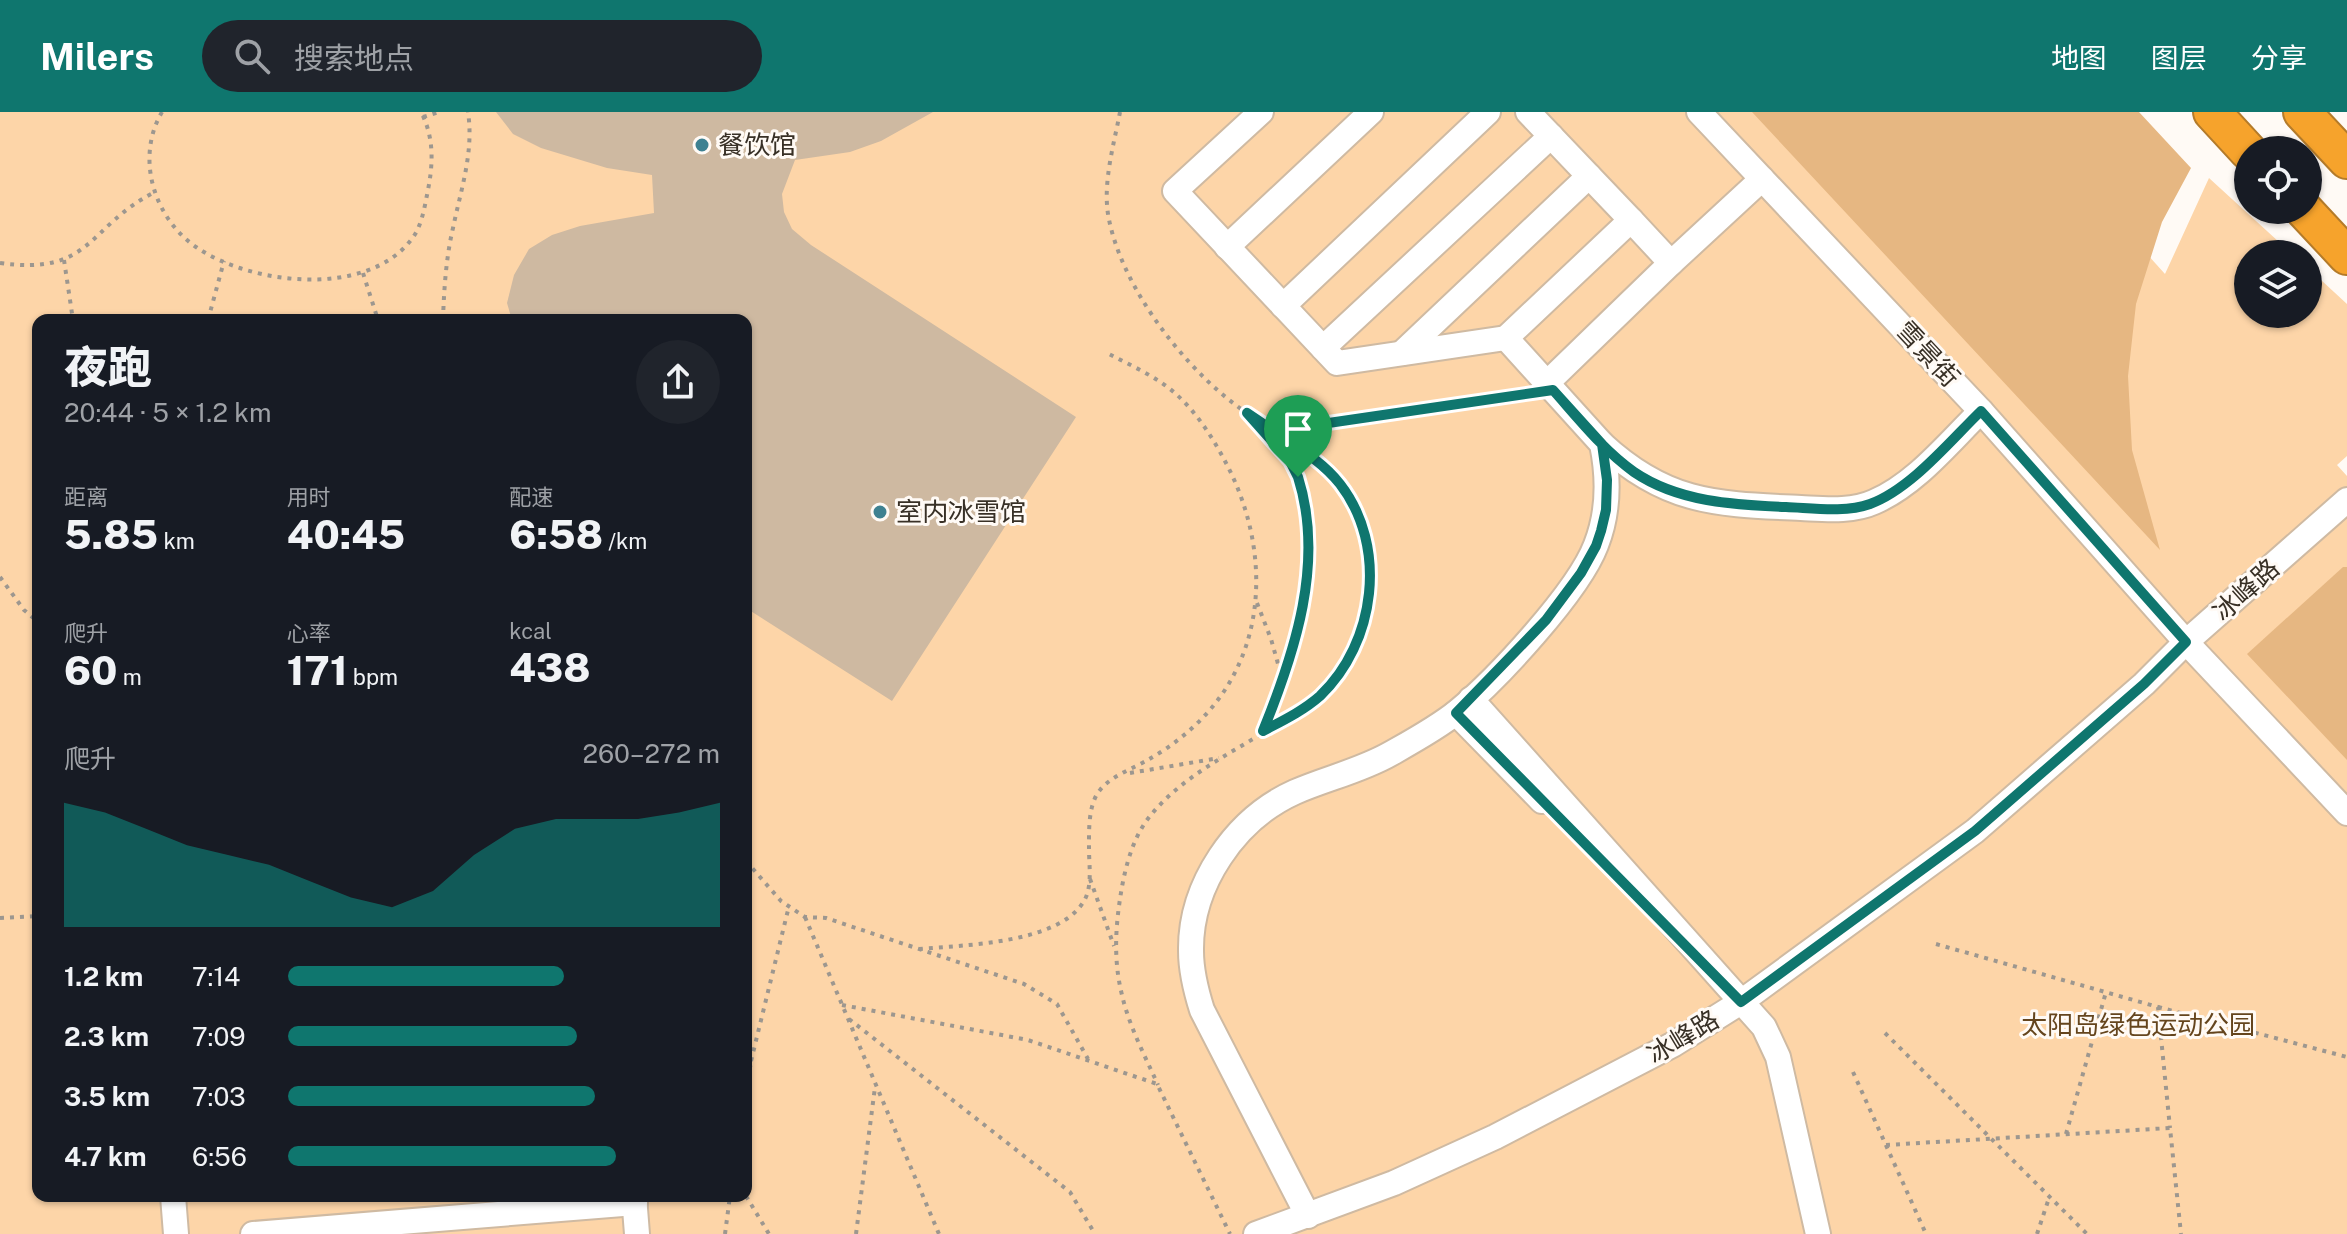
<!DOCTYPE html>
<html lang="zh">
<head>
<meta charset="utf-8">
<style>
  body { margin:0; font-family:"Public Sans","Noto Sans SC",sans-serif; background:#20242c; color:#f1f3f6; height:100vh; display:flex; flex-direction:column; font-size:30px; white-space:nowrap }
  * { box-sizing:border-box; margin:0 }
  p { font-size:26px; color:#9ea1a6 }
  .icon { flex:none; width:44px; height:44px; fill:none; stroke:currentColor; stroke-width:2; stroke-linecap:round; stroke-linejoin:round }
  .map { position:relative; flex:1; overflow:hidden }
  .details { position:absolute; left:32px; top:202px; width:720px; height:888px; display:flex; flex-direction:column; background:#171b24; border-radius:16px; box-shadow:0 2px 6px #0004 }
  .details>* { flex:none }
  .tools { position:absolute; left:2234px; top:24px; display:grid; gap:16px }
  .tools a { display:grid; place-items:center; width:88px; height:88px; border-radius:50%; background:#171b24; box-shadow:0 2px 6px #0004; font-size:40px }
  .pin { position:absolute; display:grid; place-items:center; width:68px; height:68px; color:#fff; margin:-82px -34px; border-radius:50% 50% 50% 0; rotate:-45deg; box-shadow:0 0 8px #0007 }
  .pin .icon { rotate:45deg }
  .round { display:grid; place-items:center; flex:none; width:84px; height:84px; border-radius:42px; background:#20242c }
  .summary { display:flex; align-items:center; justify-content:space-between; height:136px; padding:0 32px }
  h1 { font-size:44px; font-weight:800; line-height:60px }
  .metrics { display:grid; grid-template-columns:repeat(3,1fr); gap:12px; height:136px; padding:8px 32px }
  .metrics div { display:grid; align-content:center }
  .metrics b { font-size:40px; font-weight:800 }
  .metrics small { font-size:22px; font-weight:400 }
  .metrics p { font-size:22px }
  .chart { height:224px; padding:16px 32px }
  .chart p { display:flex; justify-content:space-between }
  .chart svg { width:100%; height:144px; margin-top:8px; fill:#0f766e; opacity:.7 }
  ul { padding:0 32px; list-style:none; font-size:26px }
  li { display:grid; grid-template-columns:128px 96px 1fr; align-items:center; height:60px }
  li i { height:20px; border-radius:10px; background:#0f766e }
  header { display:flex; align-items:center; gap:48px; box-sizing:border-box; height:112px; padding:0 40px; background:#0f766e; color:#fff }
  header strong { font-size:38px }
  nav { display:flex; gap:44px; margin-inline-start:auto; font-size:28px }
  .search { width:560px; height:72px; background:#20242c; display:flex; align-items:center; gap:20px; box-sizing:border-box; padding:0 28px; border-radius:44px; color:#9ea1a6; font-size:30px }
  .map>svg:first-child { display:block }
  .green { fill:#fdd5a8; fill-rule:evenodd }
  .forest { fill:#e6b782 }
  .building { fill:#ceb9a1 }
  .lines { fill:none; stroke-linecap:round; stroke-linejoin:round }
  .minor-casing { stroke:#cfbaa2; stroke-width:28 }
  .highway-casing { stroke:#b47b2a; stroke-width:40 }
  .path { stroke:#9d978f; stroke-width:4; stroke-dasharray:4 6; stroke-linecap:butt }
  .minor { stroke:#fff; stroke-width:24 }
  .highway { stroke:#f6a32c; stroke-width:36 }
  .route-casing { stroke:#fff; stroke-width:16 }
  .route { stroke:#0f766e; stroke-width:10 }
  .poi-dot { fill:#3e8191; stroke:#fffaf5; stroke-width:3 }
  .labels { text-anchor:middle; stroke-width:6; stroke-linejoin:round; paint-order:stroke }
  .poi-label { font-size:26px; fill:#383026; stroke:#fffaf5; text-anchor:start }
  .street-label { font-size:26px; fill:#383026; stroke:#fffaf5 }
  .park-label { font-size:26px; fill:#65451d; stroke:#fffaf5 }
</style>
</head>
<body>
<header>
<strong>Milers</strong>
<div class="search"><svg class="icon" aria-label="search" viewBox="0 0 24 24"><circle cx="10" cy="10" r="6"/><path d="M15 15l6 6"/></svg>搜索地点</div>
<nav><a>地图</a><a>图层</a><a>分享</a></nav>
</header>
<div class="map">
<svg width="2347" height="1122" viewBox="0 0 2347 1122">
  <rect width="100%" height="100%" fill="#fffaf5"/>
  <!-- green -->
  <path class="green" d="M0,0H2019L2165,162L2209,66L2292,142H2248V202H2308V156L2347,192V344L2337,353L2347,364V1122H0ZM38,208H746V1084H38Z"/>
  <!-- forest -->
  <g class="forest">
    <polygon points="1752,0 2139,0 2191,56 2162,110 2136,192 2128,264 2132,338 2160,438"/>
    <polygon points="2343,455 2347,455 2347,648 2247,542"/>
  </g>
  <!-- building -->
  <polygon class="building" points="496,0 933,0 881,29 850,40 795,48 782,82 784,100 792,117 811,133 1076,305 892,589 746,496 746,208 512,208 507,191 514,163 529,137 552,123 580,114 654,101 652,63 607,56 541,36 513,22"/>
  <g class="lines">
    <!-- minor casing -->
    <g class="minor-casing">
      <g id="minor">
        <polyline points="1261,0 1175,79 1337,251 1506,226"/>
        <polyline points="1528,0 1631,108"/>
        <polyline points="1699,0 1981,299 2186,530 2347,701"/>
        <polyline points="1227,135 1371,0"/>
        <polyline points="1283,194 1488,0"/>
        <polyline points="1323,236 1551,24"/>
        <polyline points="1402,241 1589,64"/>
        <polyline points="1547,271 1671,151"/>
        <path d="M1602,332C1667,392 1716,392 1801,396C1824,397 1852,400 1874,390C1916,372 1949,330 1981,299"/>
        <polyline points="1471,587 1764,915 1778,945 1818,1122"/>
        <polyline points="1456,601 1542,689"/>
        <polyline points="173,1084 176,1122"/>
        <polyline points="634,1084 637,1122"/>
        <path d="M1308,1104L1202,898C1196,879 1191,859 1191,839C1190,773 1235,707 1295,680C1327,666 1360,659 1390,642C1413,629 1437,616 1457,600C1497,567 1578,480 1596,433C1609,400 1609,366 1602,332L1506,226L1631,108L1671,151L1762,67"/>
        <polyline points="253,1122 635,1091"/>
        <polyline points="1256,1122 1394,1071 1495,1025 1674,932 1741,890 1975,719 2144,572 2186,530 2347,388"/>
      </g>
    </g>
    <!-- highway casing -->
    <g class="highway-casing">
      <g id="highway">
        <polyline points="2212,0 2248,39"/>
        <polyline points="2302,0 2347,48"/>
        <polyline points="2304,98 2347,144"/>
      </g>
    </g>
    <!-- path -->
    <g class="path">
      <path d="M162,0C135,46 154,106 196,135C251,173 366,186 411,128C421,116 424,98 427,83C433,54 435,27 421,0"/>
      <path d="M1120,0C1114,32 1103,69 1108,102C1119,169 1176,245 1228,287C1305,348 1372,361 1369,478C1365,611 1213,620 1147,708C1131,730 1124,760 1120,787C1115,820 1114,851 1122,883C1129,914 1145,944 1158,973"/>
      <polyline points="423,5 439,0"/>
      <polyline points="64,148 73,208"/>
      <path d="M0,151C93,164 87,114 155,80"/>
      <polyline points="363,161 378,208"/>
      <polyline points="208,208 224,149"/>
      <path d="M443,208C444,177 446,146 453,116C461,77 474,40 468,0"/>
      <path d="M1255,309C1267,322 1282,335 1291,351C1334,427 1294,542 1264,617"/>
      <polyline points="1276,318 1528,281"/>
      <polyline points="0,465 24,498 38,510"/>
      <polyline points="1257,491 1271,527 1282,566"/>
      <polyline points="1130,661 1219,646"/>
      <polyline points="746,749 781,789 805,805 826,806 1024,872 1057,892 1088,947"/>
      <polyline points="1090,767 1114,834"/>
      <polyline points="805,805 939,1122"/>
      <polyline points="0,806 38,804"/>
      <polyline points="1936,832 2158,895 2170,1016"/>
      <path d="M919,837C963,833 1065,832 1086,785C1092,771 1089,752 1089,737C1089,719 1088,692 1100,678C1112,663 1135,656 1151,646C1172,634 1192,618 1208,600C1270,530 1268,431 1226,351C1213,326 1197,301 1176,282C1157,265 1132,254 1109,242"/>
      <polyline points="842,893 1028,928 1157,972 1230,1122"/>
      <polyline points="2158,895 2347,945"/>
      <polyline points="849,907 1070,1080 1095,1122"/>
      <polyline points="1885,921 2087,1122"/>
      <polyline points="746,947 751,949 746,983"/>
      <polyline points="751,949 789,794"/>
      <polyline points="1853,960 1926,1122"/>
      <polyline points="2066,1022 2106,880"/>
      <polyline points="1886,1033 2170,1016 2181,1122"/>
      <polyline points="746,1084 769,1122"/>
      <polyline points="725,1122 730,1084"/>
      <polyline points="856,1122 875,975"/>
      <polyline points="2037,1122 2049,1086"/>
    </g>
    <!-- minor -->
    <use href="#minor" class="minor"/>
    <!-- highway -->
    <use href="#highway" class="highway"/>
  </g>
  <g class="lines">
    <!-- route casing -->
    <g class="route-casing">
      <path id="route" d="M1298,365L1290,349L1247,301L1274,319L1553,278L1602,332L1607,368L1606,398L1601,419L1596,434L1581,461L1546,508L1456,601L1741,890L1975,719L2144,572L2186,530L1981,299C1950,329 1911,377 1870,392C1845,401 1812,396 1786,395C1734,393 1678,390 1634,360C1603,338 1578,306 1553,278L1274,319C1296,334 1323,350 1340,372C1388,434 1376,531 1320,584C1303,599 1282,609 1263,619C1295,540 1325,450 1298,365"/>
    </g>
    <!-- route -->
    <use href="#route" class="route"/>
  </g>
  <!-- markers -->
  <g class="poi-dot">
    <circle cx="702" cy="33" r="8"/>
    <circle cx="880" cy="400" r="8"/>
  </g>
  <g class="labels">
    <!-- poi labels -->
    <g class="poi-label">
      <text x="718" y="42">餐饮馆</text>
      <text x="896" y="409">室内冰雪馆</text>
    </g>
    <!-- street labels -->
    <g class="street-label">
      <text transform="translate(1928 242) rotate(47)" y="9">雪景街</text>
      <text transform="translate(2246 478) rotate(-42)" y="9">冰峰路</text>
      <text transform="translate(1683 925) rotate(-31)" y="9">冰峰路</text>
    </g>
    <!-- park labels -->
    <g class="park-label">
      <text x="2138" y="922">太阳岛绿色运动公园</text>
    </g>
  </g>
</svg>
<div class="tools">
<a><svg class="icon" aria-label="locate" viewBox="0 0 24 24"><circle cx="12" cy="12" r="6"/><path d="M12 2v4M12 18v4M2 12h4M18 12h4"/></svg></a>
<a><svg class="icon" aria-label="layers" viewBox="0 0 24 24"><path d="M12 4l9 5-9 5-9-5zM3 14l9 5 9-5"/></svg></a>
</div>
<div class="pin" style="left:1298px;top:365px;background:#1e9e55"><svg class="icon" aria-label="arrive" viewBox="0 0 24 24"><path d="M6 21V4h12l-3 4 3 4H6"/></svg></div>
<section class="details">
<div class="summary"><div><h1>夜跑</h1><p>20:44 · 5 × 1.2 km</p></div><a class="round"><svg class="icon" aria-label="share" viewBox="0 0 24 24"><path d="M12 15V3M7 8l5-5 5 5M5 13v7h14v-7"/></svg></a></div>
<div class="metrics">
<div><p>距离</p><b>5.85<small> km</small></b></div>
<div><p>用时</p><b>40:45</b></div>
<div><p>配速</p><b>6:58<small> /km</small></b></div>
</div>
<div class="metrics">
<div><p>爬升</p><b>60<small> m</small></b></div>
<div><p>心率</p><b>171<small> bpm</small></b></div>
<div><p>kcal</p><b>438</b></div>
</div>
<div class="chart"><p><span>爬升</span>260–272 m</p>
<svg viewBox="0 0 160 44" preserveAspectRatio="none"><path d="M0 44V6L10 9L20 14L30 19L40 22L50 25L60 30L70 35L80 38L90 33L100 22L110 14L120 11L130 11L140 11L150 9L160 6V44z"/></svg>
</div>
<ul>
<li><b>1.2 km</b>7:14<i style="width:64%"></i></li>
<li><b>2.3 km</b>7:09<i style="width:67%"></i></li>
<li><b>3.5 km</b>7:03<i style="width:71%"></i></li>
<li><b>4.7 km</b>6:56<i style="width:76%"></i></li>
</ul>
</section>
</div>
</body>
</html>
